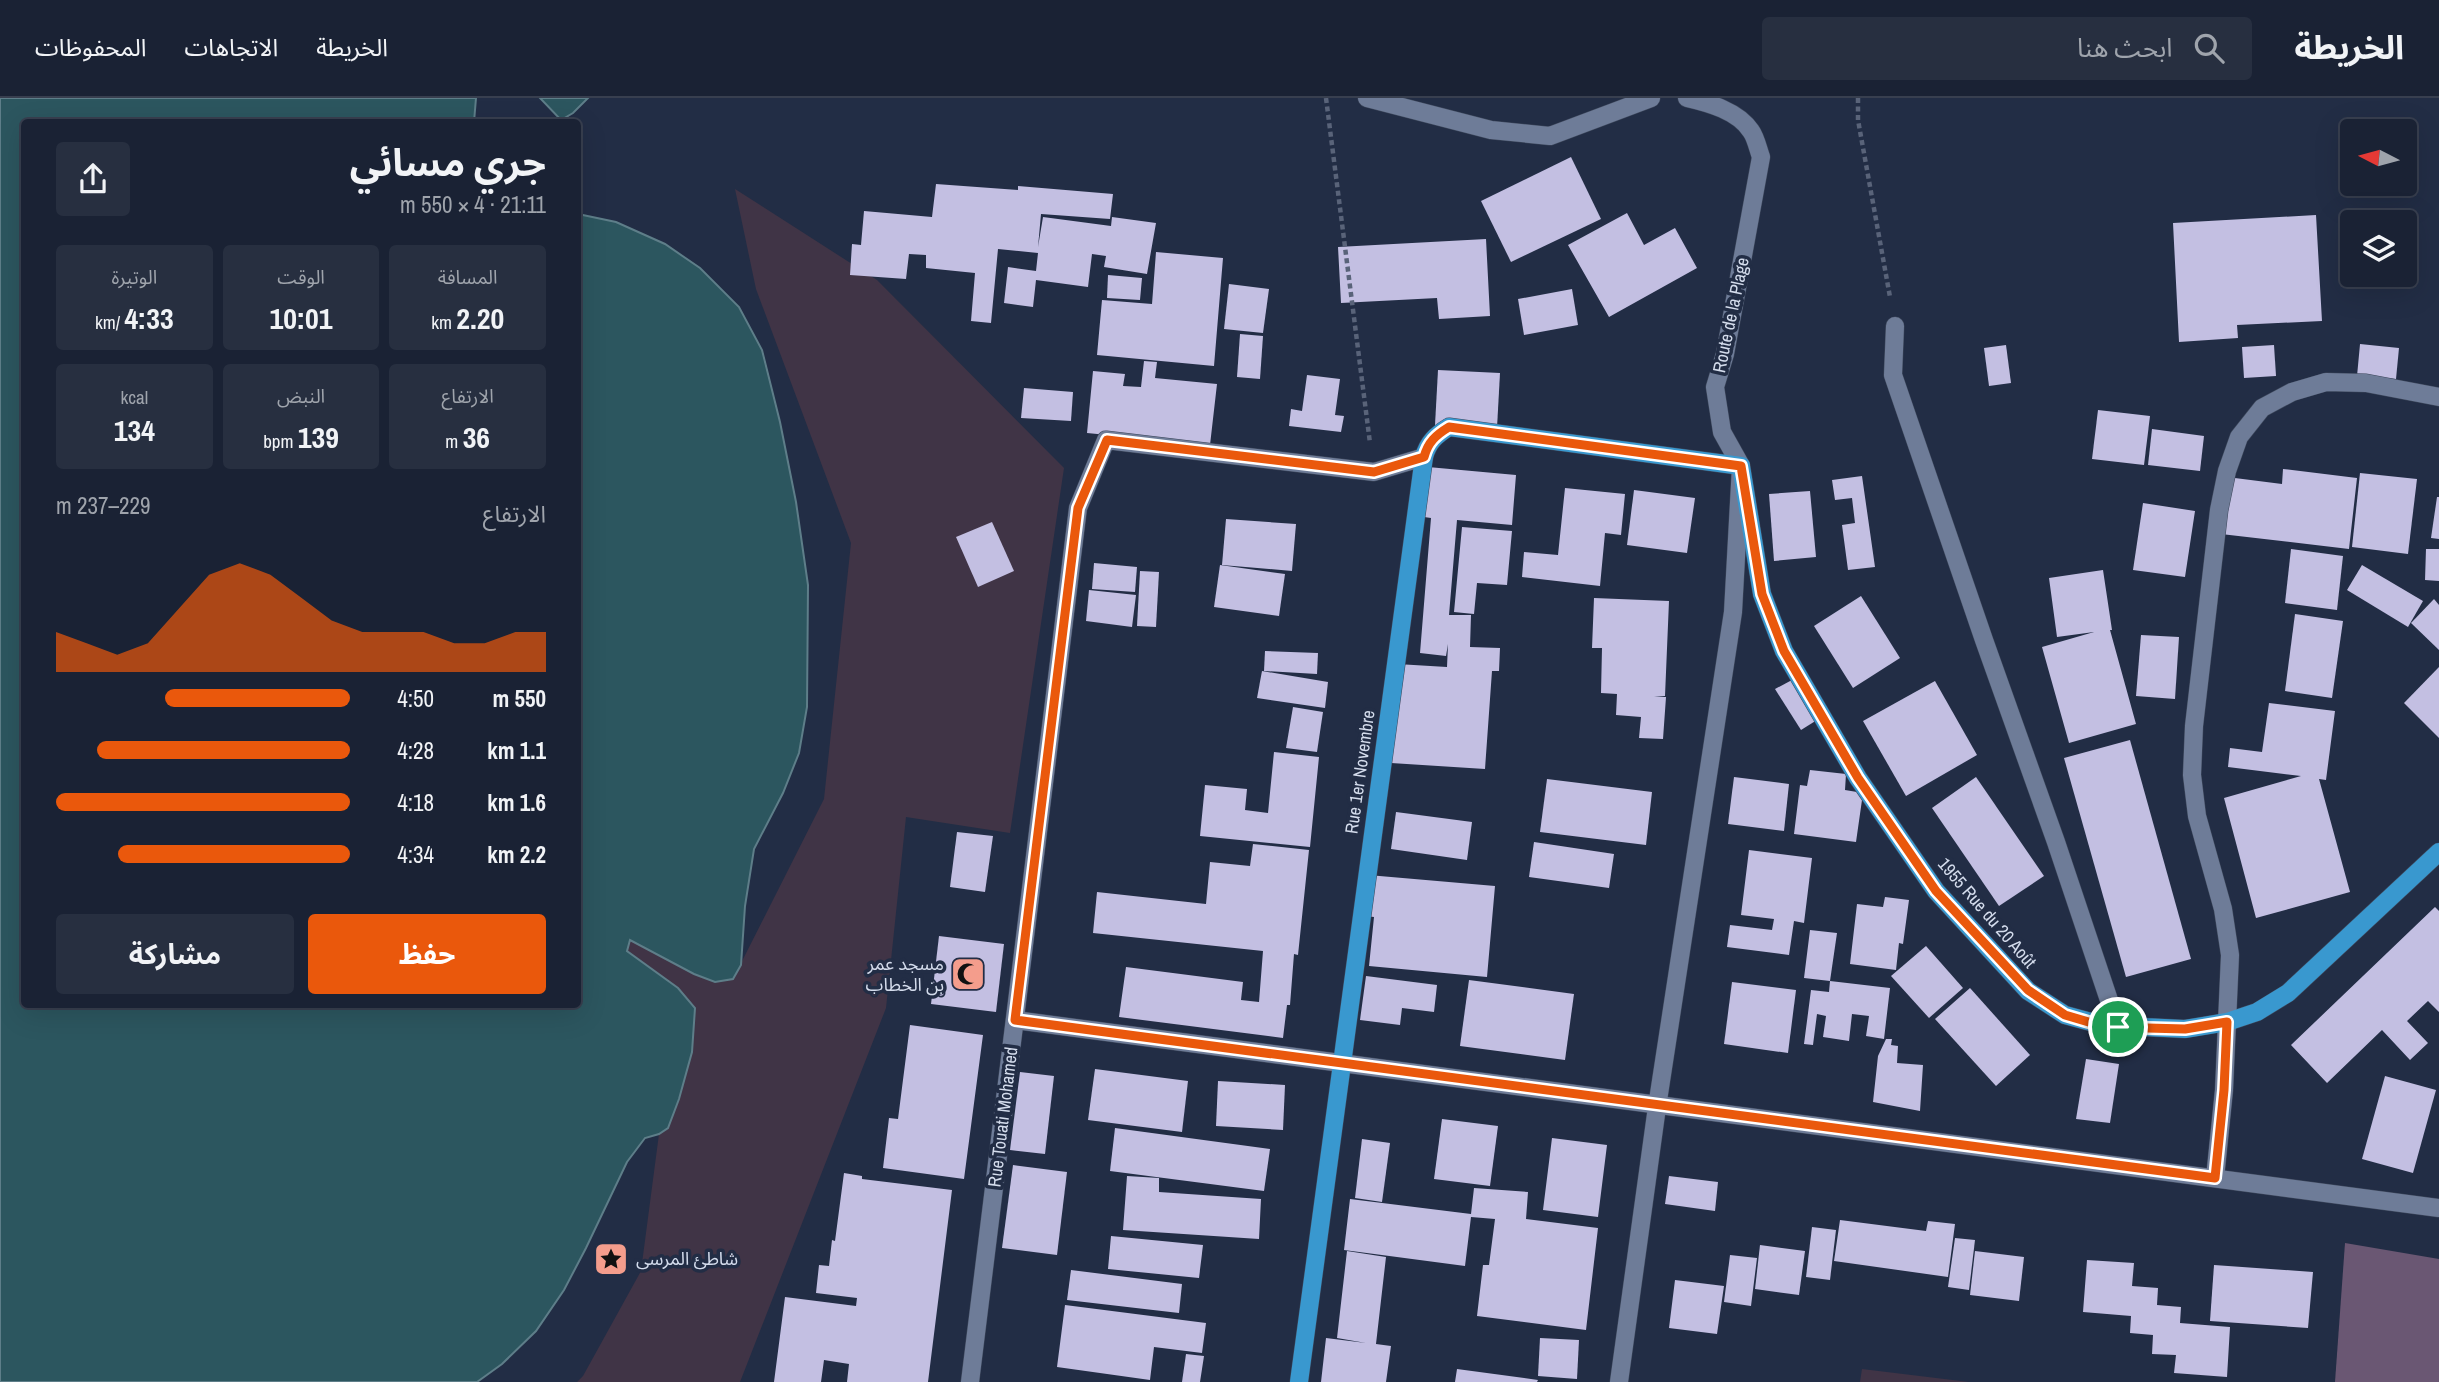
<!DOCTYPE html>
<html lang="ar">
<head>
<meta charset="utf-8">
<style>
  body { margin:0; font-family:"Archivo Narrow","Noto Sans Arabic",sans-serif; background:#272f40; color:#f1f3f6; direction:rtl; height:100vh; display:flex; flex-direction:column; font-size:26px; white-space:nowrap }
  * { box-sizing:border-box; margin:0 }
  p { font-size:23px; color:#9fa4ac }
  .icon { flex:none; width:38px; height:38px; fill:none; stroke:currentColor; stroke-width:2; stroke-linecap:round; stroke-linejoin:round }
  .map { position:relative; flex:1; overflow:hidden; direction:ltr }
  .side { position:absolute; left:21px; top:21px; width:560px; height:889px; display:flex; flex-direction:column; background:#1a2234; border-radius:7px; box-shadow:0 7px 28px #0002,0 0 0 2px #383f4f; direction:rtl }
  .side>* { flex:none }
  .needle { width:46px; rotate:276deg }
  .controls { position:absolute; left:2340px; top:21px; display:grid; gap:14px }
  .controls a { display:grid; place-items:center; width:77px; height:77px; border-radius:7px; background:#1a2234; box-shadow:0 7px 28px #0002,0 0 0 2px #383f4f; font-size:35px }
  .pin { position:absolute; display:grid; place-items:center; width:60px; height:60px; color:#fff; margin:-30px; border:4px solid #fff; border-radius:50%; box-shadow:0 2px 7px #0007 }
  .round { display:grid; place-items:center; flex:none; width:74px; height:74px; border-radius:7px; background:#272f40 }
  .head { display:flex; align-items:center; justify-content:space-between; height:119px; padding:0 35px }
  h1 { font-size:38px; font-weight:700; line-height:52px }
  .metrics { display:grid; grid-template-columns:repeat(3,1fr); gap:10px; height:119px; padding:7px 35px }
  .metrics div { display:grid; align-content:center; border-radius:7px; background:#272f40; text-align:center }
  .metrics b { font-size:30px; font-weight:700 }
  .metrics small { font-size:19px; font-weight:400 }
  .metrics p { font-size:19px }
  .chart { height:196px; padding:14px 35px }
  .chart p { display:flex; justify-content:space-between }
  .chart svg { width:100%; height:126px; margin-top:7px; fill:#ea580c; opacity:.7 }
  .button { display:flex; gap:14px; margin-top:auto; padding:14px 35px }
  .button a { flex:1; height:80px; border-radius:7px; background:#ea580c; color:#fff; font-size:28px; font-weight:700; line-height:80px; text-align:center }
  .button a+a { background:#272f40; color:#f1f3f6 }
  ul { padding:0 35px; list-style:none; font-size:23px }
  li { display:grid; grid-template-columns:112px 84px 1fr; align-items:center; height:52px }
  li i { height:18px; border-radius:9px; background:#ea580c }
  header { display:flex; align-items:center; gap:42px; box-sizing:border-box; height:98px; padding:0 35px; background:#1a2234; border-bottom:2px solid #383f4f }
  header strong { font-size:33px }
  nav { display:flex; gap:38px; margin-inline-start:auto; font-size:24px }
  .search { width:490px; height:63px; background:#272f40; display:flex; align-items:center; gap:18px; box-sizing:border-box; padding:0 24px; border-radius:7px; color:#9fa4ac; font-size:26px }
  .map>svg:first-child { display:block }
  .green { fill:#403446 }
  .forest { fill:#6a5773 }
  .water { fill:#2c565f; stroke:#5e7e89; stroke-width:2 }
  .building { fill:#c3bfe2 }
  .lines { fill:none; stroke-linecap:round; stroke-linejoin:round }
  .minor-casing { stroke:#3f495d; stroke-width:19 }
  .major-casing { stroke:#3f495d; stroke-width:19 }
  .path { stroke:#596379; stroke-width:4.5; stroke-dasharray:5 3.5; stroke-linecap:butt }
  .minor { stroke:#6e7c98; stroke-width:18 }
  .major { stroke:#3998cf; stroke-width:18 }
  .route-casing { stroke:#fff; stroke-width:14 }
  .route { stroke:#ea580c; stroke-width:9 }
  .labels { text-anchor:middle; stroke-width:7; stroke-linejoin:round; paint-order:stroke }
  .street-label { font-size:18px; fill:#d4dcec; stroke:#222d45 }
  .poi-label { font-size:18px; fill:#d4dcec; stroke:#222d45; text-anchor:end }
</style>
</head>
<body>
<header>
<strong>الخريطة</strong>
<div class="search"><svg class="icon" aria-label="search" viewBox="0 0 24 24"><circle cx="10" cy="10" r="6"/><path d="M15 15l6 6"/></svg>ابحث هنا</div>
<nav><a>الخريطة</a><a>الاتجاهات</a><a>المحفوظات</a></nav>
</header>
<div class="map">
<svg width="2439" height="1284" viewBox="0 0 2439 1284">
  <rect width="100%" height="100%" fill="#222d45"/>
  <!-- green -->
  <g class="green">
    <polygon points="735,91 877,182 1064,370 1010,735 906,719 886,910 740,1284 577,1284 583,1278 641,1173 659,1036 668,1030 678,890 627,852 630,841 694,876 715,884 733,881 824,701 851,445 756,191"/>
    <polygon points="1862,1271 1969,1284 1860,1284"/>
  </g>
  <!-- forest -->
  <polygon class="forest" points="2345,1145 2439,1161 2439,1284 2335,1284"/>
  <!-- water -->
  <g class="water">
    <polygon points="0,0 476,0 474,24 24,24 24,906 578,906 578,116 616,124 665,146 700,170 739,209 762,252 780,324 796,404 808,487 807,609 799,655 783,695 754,751 745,808 741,867 733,881 715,884 694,876 630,842 627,853 678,890 695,910 692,954 679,1001 668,1030 659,1036 645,1040 627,1064 586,1150 564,1192 536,1233 502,1266 477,1284 0,1284"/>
    <polygon points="540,0 588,0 573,15 561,22"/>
  </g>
  <!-- building -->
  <g class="building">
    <polygon points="1571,59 1601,121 1511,164 1481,103"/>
    <polygon points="936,86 1018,92 1018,88 1113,96 1110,121 1041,116 1038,149 1043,119 1111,128 1112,119 1156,125 1147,176 1104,169 1106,158 1092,156 1088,189 1036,182 1033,209 1004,205 1008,169 1036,173 1038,155 998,151 991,225 971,223 975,175 926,170 926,157 909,156 906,181 850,177 852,146 861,147 864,113 932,119"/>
    <polygon points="1627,115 1644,147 1675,130 1697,170 1609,219 1568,147"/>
    <polygon points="2316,117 2322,223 2237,227 2238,240 2179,244 2173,125"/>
    <polygon points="1486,141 1490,218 1439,221 1437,200 1341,205 1338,149"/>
    <polygon points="1156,154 1223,160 1214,268 1097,257 1102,202 1152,206"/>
    <polygon points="1108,177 1142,180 1140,202 1107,200"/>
    <polygon points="1229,186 1269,191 1263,235 1224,231"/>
    <polygon points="1572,191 1578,227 1524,237 1518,201"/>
    <polygon points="1240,236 1263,238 1260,281 1237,279"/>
    <polygon points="2360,246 2399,250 2396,281 2357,278"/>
    <polygon points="2006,247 2011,285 1989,288 1984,250"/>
    <polygon points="2274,247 2276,278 2244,280 2242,249"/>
    <polygon points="1144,263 1157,264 1155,280 1217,286 1210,347 1087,335 1093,273 1125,276 1123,288 1141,289"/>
    <polygon points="1438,272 1500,275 1497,330 1435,327"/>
    <polygon points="1307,277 1340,281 1335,317 1344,318 1341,334 1289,328 1291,311 1302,313"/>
    <polygon points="1024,290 1073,294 1071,323 1021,320"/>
    <polygon points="2098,312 2150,318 2144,367 2092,361"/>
    <polygon points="2152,331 2204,338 2200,373 2148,367"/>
    <polygon points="1428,369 1516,377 1512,427 1457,422 1449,517 1471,517 1470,549 1500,550 1499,573 1492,573 1485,671 1391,665 1397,566 1447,569 1448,546 1446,558 1420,555 1431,420 1424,419"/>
    <polygon points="2283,371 2357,380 2349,451 2221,436 2227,379 2282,386"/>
    <polygon points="2360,375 2417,381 2408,456 2352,449"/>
    <polygon points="1862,378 1875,469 1848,472 1842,427 1855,425 1852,400 1835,402 1832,382"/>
    <polygon points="1565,390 1625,396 1621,437 1605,435 1600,488 1522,479 1524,454 1558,457"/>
    <polygon points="1634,392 1695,400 1687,455 1627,447"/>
    <polygon points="1810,393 1816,459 1774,463 1769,396"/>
    <polygon points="2437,399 2439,399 2439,441 2431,440"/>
    <polygon points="2143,405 2195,413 2185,479 2133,472"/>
    <polygon points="1226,421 1296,426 1292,473 1222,467"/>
    <polygon points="992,424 1014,473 978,489 956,439"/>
    <polygon points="1462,429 1512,433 1507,487 1477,485 1474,516 1454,514"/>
    <polygon points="2291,451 2343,458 2337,512 2285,505"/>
    <polygon points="2426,451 2439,451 2439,483 2425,482"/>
    <polygon points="1094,465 1137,469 1135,494 1092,491"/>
    <polygon points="1220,467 1285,476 1279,518 1214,509"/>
    <polygon points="2362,467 2423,503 2408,529 2347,492"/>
    <polygon points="2103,472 2112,532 2110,532 2136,626 2069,645 2042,549 2094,534 2057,539 2049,480"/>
    <polygon points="1140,473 1159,474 1156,529 1137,528"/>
    <polygon points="1089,492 1136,497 1132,529 1086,523"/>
    <polygon points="1861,498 1900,560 1853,590 1814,528"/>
    <polygon points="1594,500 1669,503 1665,598 1654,599 1666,599 1663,641 1639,640 1641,619 1616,617 1617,596 1601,595 1602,550 1592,550"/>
    <polygon points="2434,501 2439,507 2439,552 2411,525"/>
    <polygon points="2295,516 2343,523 2332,600 2285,593"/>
    <polygon points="2141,537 2179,539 2175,601 2136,598"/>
    <polygon points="1265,553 1318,555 1317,576 1264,573"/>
    <polygon points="2439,569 2439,640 2404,605"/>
    <polygon points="1262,573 1328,584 1325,610 1257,600"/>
    <polygon points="1792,582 1817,622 1801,632 1775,591"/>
    <polygon points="1935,583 1977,657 1906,698 1863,623"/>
    <polygon points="2269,605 2335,613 2326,682 2319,681 2350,794 2256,820 2224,700 2301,678 2228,669 2230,650 2262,654"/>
    <polygon points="1293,609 1323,614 1317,654 1286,650"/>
    <polygon points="2130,642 2191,861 2126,879 2064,660"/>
    <polygon points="1274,654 1319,659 1310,749 1200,738 1205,687 1247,691 1245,712 1268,715"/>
    <polygon points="1810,672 1846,676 1845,692 1863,695 1856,744 1794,736 1800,687 1807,688"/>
    <polygon points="1734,679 1789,686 1784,733 1728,726"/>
    <polygon points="1976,679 2044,778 1999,808 1932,710"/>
    <polygon points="1547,681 1652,694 1646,747 1540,734"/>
    <polygon points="1396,714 1472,724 1467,762 1391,751"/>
    <polygon points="957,734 993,738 985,794 950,789"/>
    <polygon points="1534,744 1614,756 1609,790 1529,779"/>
    <polygon points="1253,746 1309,752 1298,857 1294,856 1290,907 1287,907 1283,940 1119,919 1126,869 1243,884 1241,902 1259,904 1263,853 1093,835 1097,794 1206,806 1210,764 1250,768"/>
    <polygon points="1749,752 1812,760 1804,825 1794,823 1789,857 1727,849 1730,827 1772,832 1774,821 1741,817"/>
    <polygon points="1368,777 1495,788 1487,879 1369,868 1374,819 1365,818"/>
    <polygon points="1885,799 1909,802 1903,846 1899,845 1896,872 1850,866 1857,806 1883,809"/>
    <polygon points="2435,809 2439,813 2439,914 2428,903 2407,923 2428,945 2410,962 2382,932 2327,985 2291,947"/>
    <polygon points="1810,832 1837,835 1830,883 1804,880"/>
    <polygon points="939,838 1004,846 996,914 931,906"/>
    <polygon points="1926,848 1963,890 1929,920 1891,878"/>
    <polygon points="1366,878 1437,887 1434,914 1402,910 1400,927 1360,922"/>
    <polygon points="1469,882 1574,896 1565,962 1460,948"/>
    <polygon points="1830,883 1890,890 1884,941 1866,938 1869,918 1852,916 1849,943 1823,939 1826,918 1817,916 1813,947 1804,946 1811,892 1829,894"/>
    <polygon points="1732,884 1796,892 1788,955 1724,946"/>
    <polygon points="1970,890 2030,957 1996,988 1935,921"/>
    <polygon points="910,927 983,937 964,1081 883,1070 889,1020 898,1021"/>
    <polygon points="1886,941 1892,941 1891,947 1898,948 1897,965 1923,967 1920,1013 1873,1004 1878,958"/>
    <polygon points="2086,961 2119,966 2110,1025 2076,1021"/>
    <polygon points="1095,971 1188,983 1182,1034 1088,1022"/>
    <polygon points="1020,974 1054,978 1045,1056 1010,1052"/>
    <polygon points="2385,978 2436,992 2413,1075 2362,1061"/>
    <polygon points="1218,983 1285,987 1283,1032 1216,1028"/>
    <polygon points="1442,1021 1498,1028 1490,1088 1434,1081"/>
    <polygon points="1115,1030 1270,1051 1264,1093 1110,1073"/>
    <polygon points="1552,1040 1607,1047 1598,1119 1543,1112"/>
    <polygon points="1362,1041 1390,1045 1382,1104 1355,1100"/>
    <polygon points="1013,1067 1067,1074 1057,1157 1002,1150"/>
    <polygon points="844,1075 862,1078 862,1081 952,1092 928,1284 847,1284 849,1266 824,1262 821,1284 774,1284 785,1199 856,1208 857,1200 816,1195 819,1167 829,1168 832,1142 835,1143"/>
    <polygon points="1127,1078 1159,1080 1159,1094 1261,1101 1259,1141 1123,1132"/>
    <polygon points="1669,1078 1718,1084 1715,1113 1665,1106"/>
    <polygon points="1474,1090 1528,1094 1526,1121 1598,1130 1586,1232 1477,1218 1483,1167 1489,1167 1495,1121 1471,1119 1465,1168 1344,1152 1350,1101 1471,1116"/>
    <polygon points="1840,1122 1926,1133 1928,1123 1955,1126 1948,1179 1834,1163"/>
    <polygon points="1812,1129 1836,1132 1830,1182 1806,1179"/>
    <polygon points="1111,1138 1203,1147 1199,1180 1108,1171"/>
    <polygon points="1955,1140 1975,1142 1969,1192 1948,1189"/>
    <polygon points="1760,1147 1805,1153 1799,1197 1755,1191"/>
    <polygon points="1347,1153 1386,1159 1376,1246 1391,1248 1386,1284 1321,1284 1326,1240 1366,1245 1337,1240"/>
    <polygon points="1975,1153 2024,1159 2019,1203 1970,1197"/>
    <polygon points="1730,1157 1757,1160 1751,1208 1724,1204"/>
    <polygon points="2087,1162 2134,1165 2132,1188 2158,1190 2157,1207 2181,1209 2180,1225 2230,1229 2227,1279 2174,1275 2176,1257 2152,1256 2153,1237 2130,1235 2131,1218 2083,1214"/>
    <polygon points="2214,1167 2313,1174 2308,1230 2210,1223"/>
    <polygon points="1071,1172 1182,1186 1179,1215 1067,1202"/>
    <polygon points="1675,1182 1724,1188 1717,1236 1669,1230"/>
    <polygon points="1065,1207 1206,1225 1202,1255 1154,1249 1150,1282 1057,1269"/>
    <polygon points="1540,1240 1579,1242 1577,1281 1538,1278"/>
    <polygon points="1186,1256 1204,1258 1200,1284 1182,1284"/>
    <polygon points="1457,1271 1538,1282 1537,1284 1455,1284"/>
  </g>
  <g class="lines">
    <!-- minor casing -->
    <g class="minor-casing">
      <g id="minor">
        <polyline points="1367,0 1491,32 1550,38 1651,0"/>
        <polyline points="1895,228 1893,277 1984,542 2056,744 2118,929"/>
        <polyline points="1015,922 2439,1110"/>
        <polyline points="2215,1080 2224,992 2230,857 2223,811 2197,718 2192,677 2194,628 2219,412 2227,373 2239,339 2262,310 2292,294 2326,284 2366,285 2439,299"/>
        <polyline points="970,1284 1078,410 1106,342 1374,374 1424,359"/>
        <path d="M1619,1284L1657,1009L1733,514L1741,368L1722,334L1715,289L1725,256L1761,59C1758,51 1756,40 1751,33C1738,13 1709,5 1687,0"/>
      </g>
    </g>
    <!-- major casing -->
    <g class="major-casing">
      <path id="major" d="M1299,1284L1424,359C1428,344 1436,337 1449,329L1741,368L1762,496L1784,553L1858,680L1936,793L2028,893L2065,917L2102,927L2185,931L2227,924L2257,914L2288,895L2439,754"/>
    </g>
    <!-- path -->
    <g class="path">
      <polyline points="1326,0 1370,345"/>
      <polyline points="1858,0 1858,22 1890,199"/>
    </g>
    <!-- minor -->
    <use href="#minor" class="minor"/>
    <!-- major -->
    <use href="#major" class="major"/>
  </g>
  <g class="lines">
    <!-- route casing -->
    <g class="route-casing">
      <path id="route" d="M1449,329L1741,368L1762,496L1784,553L1858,680L1936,793L2028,892L2065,917L2102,928L2147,930L2185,931L2227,924L2224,992L2215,1080L1015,922L1078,410L1107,342L1374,374L1424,359C1428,344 1436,337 1449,329Z"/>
    </g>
    <!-- route -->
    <use href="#route" class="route"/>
  </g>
  <!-- icons -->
  <defs>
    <g id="mosque-square" transform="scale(1.75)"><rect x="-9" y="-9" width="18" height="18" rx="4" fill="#f49d8c" stroke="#222d45"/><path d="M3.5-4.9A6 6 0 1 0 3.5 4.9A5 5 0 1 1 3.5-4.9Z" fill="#111"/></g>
    <g id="sight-square" transform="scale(1.75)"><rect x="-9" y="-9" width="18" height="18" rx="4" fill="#f49d8c" stroke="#222d45"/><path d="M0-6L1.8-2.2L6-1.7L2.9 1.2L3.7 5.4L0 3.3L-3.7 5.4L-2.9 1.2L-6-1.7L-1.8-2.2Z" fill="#111"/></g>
  </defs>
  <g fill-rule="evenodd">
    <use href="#mosque-square" x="968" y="876"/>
    <use href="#sight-square" x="611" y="1161"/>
  </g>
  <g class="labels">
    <!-- street labels -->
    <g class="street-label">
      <text transform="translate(1731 217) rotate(-78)" y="6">Route de la Plage</text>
      <text transform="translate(1360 674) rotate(-82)" y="6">Rue 1er Novembre</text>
      <text transform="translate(1987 815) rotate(49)" y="6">1955 Rue du 20 Août</text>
      <text transform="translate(1003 1019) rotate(-83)" y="6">Rue Touati Mohamed</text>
    </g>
    <!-- poi labels -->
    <g class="poi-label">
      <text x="944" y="872">مسجد عمر<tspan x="944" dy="21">بن الخطاب</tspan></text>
      <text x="636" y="1167" text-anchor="start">شاطئ المرسى</text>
    </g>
  </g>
</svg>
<div class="controls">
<a><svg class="needle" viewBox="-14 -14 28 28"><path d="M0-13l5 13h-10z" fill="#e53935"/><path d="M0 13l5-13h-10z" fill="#9fa4ac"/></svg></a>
<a><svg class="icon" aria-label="layers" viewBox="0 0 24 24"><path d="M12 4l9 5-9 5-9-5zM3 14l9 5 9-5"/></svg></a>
</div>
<div class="pin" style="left:2118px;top:929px;background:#1e9e55"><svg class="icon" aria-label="arrive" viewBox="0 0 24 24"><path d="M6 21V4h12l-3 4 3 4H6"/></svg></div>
<section class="side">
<div class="head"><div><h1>جري مسائي</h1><p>21:11 · 4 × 550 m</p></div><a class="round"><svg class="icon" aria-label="share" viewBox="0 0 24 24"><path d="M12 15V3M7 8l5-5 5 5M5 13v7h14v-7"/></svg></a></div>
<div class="metrics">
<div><p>المسافة</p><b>2.20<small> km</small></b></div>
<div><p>الوقت</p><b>10:01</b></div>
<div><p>الوتيرة</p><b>4:33<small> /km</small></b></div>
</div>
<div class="metrics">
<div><p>الارتفاع</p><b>36<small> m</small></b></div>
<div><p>النبض</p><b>139<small> bpm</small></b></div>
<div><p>kcal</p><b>134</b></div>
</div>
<div class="chart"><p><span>الارتفاع</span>229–237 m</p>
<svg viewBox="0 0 160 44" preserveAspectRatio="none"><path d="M0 44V30L10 34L20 38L30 34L40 22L50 10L60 6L70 10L80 18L90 26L100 30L110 30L120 30L130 34L140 34L150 30L160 30V44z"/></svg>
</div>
<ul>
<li><b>550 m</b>4:50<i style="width:63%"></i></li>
<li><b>1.1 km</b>4:28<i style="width:86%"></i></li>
<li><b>1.6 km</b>4:18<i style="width:100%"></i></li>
<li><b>2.2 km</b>4:34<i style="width:79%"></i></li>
</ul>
<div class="button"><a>حفظ</a><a>مشاركة</a></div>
</section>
</div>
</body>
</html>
